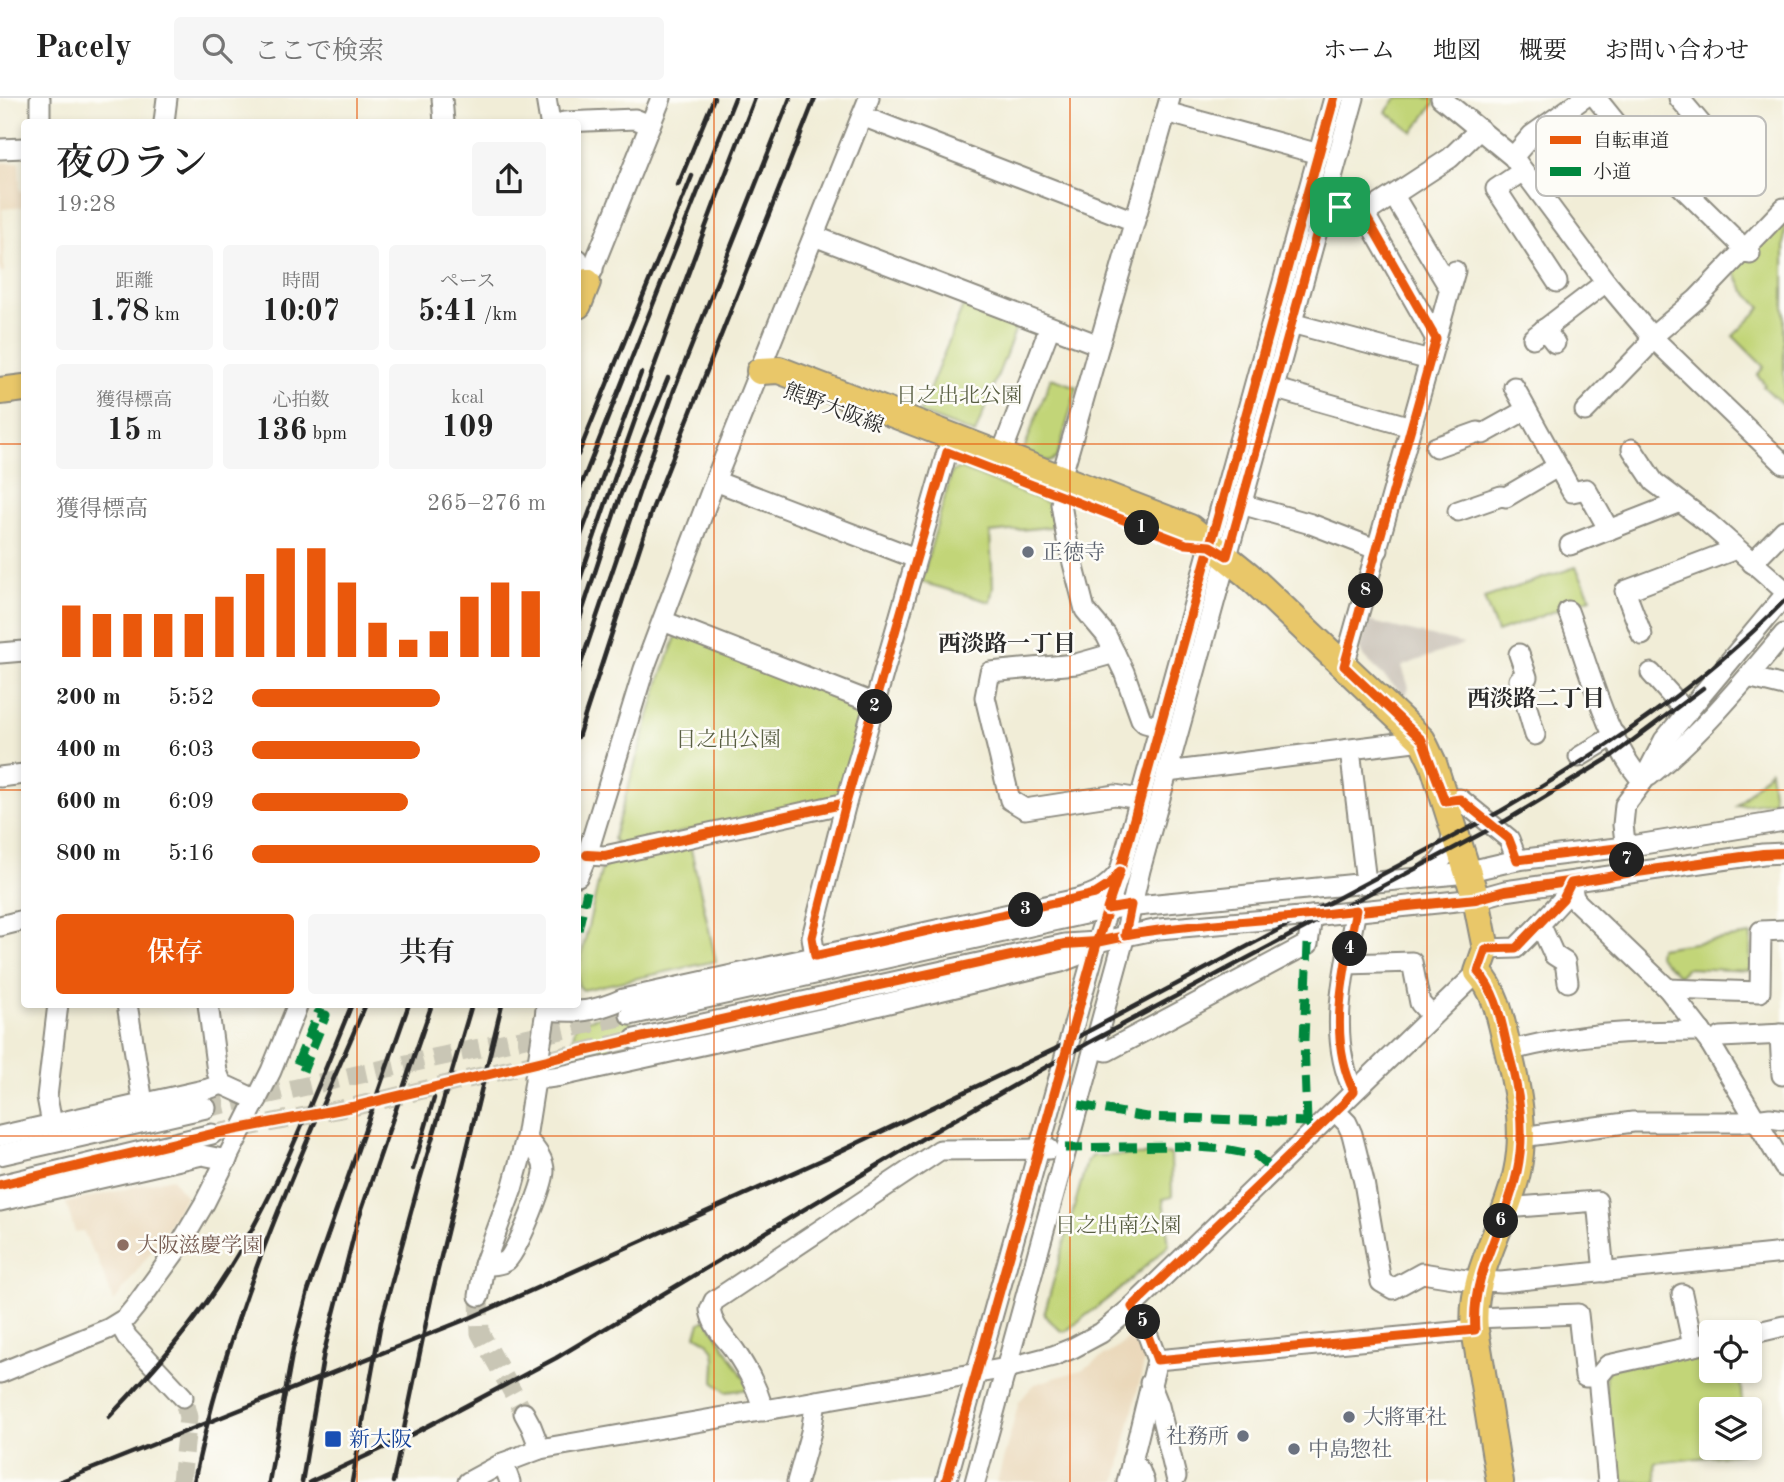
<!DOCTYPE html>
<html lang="ja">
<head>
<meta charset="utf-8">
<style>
  body { margin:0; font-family:"Old Standard TT","Noto Serif JP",serif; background:#f6f6f6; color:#222; height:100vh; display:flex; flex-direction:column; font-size:26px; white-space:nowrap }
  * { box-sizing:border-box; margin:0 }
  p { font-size:23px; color:#767676 }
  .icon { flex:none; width:38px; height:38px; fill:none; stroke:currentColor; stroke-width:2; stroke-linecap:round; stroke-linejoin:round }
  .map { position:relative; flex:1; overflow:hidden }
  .sheet { position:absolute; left:21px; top:21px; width:560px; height:889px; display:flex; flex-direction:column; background:#fff; border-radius:7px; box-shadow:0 4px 10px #0003 }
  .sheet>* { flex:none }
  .controls { position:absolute; left:1699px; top:1222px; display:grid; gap:14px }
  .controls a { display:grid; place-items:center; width:63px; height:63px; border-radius:7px; background:#fff; box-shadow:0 4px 10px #0003; font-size:35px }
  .pin { position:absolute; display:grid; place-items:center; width:60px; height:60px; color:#fff; margin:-30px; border-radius:14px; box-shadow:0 4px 10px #0006 }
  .km { position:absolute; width:35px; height:35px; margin:-18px; border-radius:50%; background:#222; color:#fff; font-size:19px; line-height:35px; text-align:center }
  .round { display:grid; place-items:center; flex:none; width:74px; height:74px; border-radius:7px; background:#f6f6f6 }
  .summary { display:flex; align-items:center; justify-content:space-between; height:119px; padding:0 35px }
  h1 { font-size:38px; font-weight:600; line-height:52px }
  .figures { display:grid; grid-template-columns:repeat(3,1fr); gap:10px; height:119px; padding:7px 35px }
  .figures div { display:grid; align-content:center; border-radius:7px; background:#f6f6f6; text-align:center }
  .figures b { font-size:30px; font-weight:600 }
  .figures small { font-size:19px; font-weight:400 }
  .figures p { font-size:19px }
  .chart { height:196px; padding:14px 35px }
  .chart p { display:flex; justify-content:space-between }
  .chart svg { width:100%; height:126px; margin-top:7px; stroke:#ea580c; stroke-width:6 }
  .cta { display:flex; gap:14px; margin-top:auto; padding:14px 35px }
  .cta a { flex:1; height:80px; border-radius:7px; background:#ea580c; color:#fff; font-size:28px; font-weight:600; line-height:80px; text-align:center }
  .cta a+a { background:#f6f6f6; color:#222 }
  ul { padding:0 35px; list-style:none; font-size:23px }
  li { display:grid; grid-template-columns:112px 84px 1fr; align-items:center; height:52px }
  li i { height:18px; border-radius:9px; background:#ea580c }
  header { display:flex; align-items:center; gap:42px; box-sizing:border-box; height:98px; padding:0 35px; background:#fff; border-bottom:2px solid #e0e0e0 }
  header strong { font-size:33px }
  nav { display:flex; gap:38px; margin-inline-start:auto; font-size:24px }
  .search { width:490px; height:63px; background:#f6f6f6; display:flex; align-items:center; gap:18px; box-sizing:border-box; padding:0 24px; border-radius:7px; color:#767676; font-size:26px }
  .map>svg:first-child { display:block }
  .built { fill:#ead8ba }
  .industrial { fill:#cac3b8 }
  .green { fill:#c2d578; stroke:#768052; stroke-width:2 }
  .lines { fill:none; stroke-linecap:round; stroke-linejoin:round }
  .minor-tunnel { stroke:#c9c6b5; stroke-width:19; stroke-dasharray:19 10; stroke-linecap:butt }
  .minor-casing { stroke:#8e8c81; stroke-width:23 }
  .major-casing { stroke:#8e8c81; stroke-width:30 }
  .minor { stroke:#fff; stroke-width:19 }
  .major { stroke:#e9c769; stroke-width:26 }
  .rail { stroke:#2b2b2b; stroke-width:4.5 }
  .quiet { stroke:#00873e; stroke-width:9; stroke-dasharray:18 9; stroke-linecap:butt }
  .cycleway-casing { stroke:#fdfcf7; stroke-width:15 }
  .cycleway { stroke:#e8590c; stroke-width:10 }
  .route-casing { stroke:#fff; stroke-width:14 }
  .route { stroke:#ea580c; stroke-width:9 }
  .grid { fill:none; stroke:#e8590c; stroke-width:2; stroke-opacity:0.55 }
  .worship-dot { fill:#6b7280; stroke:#fdfcf7; stroke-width:2.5 }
  .education-dot { fill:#8d6e63; stroke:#fdfcf7; stroke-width:2.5 }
  .transit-dot { fill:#1a4fb4; stroke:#fdfcf7; stroke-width:2.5 }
  .labels { text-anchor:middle; stroke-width:5; stroke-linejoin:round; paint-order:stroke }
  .park-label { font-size:21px; fill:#585e42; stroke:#fdfcf7 }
  .street-label { font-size:21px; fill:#2b2b2b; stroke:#fdfcf7 }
  .worship-label { font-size:21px; fill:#5b616d; stroke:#fdfcf7; text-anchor:start }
  .education-label { font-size:21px; fill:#785e54; stroke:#fdfcf7; text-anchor:start }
  .transit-label { font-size:21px; fill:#164399; stroke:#fdfcf7; text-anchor:start }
  .neighbourhood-label { font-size:23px; font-weight:bold; fill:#2b2b2b; stroke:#fdfcf7 }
  .key { fill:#fdfcf7; stroke:#bebdba; stroke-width:2 }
  .key-label { font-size:19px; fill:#2b2b2b }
</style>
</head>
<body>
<header>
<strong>Pacely</strong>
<div class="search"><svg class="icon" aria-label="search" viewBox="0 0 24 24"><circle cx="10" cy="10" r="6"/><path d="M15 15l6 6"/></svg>ここで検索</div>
<nav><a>ホーム</a><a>地図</a><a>概要</a><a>お問い合わせ</a></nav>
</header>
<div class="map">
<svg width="1784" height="1384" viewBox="0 0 1784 1384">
  <rect width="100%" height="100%" fill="#fdfcf7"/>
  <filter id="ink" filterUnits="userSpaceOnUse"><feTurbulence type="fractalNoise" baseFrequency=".0143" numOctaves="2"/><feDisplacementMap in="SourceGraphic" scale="14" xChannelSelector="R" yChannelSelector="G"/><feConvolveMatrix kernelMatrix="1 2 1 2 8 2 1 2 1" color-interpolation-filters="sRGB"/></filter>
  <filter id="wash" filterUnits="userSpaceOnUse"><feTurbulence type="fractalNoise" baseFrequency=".00686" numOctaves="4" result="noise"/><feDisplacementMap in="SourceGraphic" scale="28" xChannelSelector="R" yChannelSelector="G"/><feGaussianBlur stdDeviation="1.57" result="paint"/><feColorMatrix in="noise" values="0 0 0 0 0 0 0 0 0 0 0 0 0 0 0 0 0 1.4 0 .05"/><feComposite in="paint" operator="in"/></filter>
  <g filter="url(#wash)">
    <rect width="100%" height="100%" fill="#f1edd7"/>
    <!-- built -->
    <g class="built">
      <polygon points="19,64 20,93 24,94 24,109 2,111 4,174 0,174 0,65"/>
      <polygon points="172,1080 186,1098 161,1140 114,1204 96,1157 92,1153 83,1133 75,1134 66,1105"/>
      <polygon points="1128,1240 1137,1240 1142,1246 1146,1257 1116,1384 997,1384 1019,1304 1029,1292 1035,1286 1081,1272 1117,1250"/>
    </g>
    <!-- industrial -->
    <polygon class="industrial" points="1368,523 1464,546 1402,568 1409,590 1405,598 1363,558 1360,552"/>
    <!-- green -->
    <g class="green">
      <polygon points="1396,0 1432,0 1436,3 1413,34 1386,14"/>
      <polygon points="1784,120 1784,308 1763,288 1765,286 1757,277 1764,269 1733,238 1761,210 1744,192 1734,173"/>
      <polygon points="965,203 1018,225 975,336 920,315"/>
      <polygon points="1051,280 1077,289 1057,360 1049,364 1023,354"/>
      <polygon points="959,370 1050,406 1057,412 1059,428 990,435 993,489 990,504 921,484 952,374"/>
      <polygon points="1576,469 1591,500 1497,534 1484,500"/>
      <polygon points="682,535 861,606 865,612 842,692 833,701 619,748 613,741 660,581 676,539"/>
      <polygon points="1770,672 1774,703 1737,708"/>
      <polygon points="690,747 716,863 583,892 578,887 578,872 601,773 609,763"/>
      <polygon points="1751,837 1750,873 1687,870 1679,878 1658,857 1659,850"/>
      <polygon points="627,906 637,953 572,967 570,956 576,924 603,918"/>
      <polygon points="1171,1056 1172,1099 1163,1101 1169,1147 1119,1192 1066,1233 1061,1233 1044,1217 1087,1063 1093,1058"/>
      <path d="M707,1221L751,1291L726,1294L714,1285C714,1262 722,1250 696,1237L700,1225Z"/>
      <polygon points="1711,1249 1712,1272 1740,1272 1742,1311 1712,1311 1712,1349 1744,1349 1744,1355 1655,1365 1657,1384 1614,1384 1605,1279 1609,1271"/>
    </g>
  </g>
  <g filter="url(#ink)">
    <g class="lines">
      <!-- minor-tunnel -->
      <g class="minor-tunnel">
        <polyline points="206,1010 630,917"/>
        <polyline points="212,1036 352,1009 635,941"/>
        <polyline points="479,1198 480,1235 524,1315"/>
        <polyline points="181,1384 188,1319 183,1299"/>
      </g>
      <!-- minor casing -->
      <g class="minor-casing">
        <g id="minor">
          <polyline points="40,0 40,24"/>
          <polyline points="442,0 444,24"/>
          <polyline points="546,0 550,24"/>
          <polyline points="1441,0 1513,59 1606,184 1652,239 1784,366"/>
          <polyline points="1596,0 1638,52 1653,61 1750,156"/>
          <polyline points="1679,0 1701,26"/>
          <polyline points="1166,14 1319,56"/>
          <polyline points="862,18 1134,123"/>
          <polyline points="164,24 167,0"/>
          <polyline points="564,24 635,21 650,27"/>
          <polyline points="0,51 24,50"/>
          <polyline points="1513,59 1532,37 1584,0"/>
          <polyline points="1523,73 1496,91 1557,184"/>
          <polyline points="1394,98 1450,191"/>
          <polyline points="1325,105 1369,113 1450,60 1480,31"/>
          <polyline points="1363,113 1436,241"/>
          <polyline points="814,138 1099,247"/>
          <polyline points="578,161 579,166 593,172"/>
          <polyline points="587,184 661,0"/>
          <polyline points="1291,225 1430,262"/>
          <polyline points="1544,231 1555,245"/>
          <polyline points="1533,240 1606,184"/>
          <polyline points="1514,289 1572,394 1586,391 1609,432"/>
          <polyline points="1273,290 1411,329"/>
          <polyline points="1585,313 1644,252 1652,239 1697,201 1784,110"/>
          <polyline points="1436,349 1478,334 1483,336 1526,312"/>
          <polyline points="1632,351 1654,384 1708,425 1784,492"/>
          <polyline points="1001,357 1050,229"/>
          <polyline points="715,383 915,460"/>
          <polyline points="1241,406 1311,426 1378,452"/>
          <polyline points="1458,413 1501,398 1506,399 1557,369"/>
          <polyline points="1570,447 1680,404"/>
          <polyline points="1752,465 1784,432"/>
          <path d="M1568,513C1586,560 1608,649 1643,683"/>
          <polyline points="663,523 876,606"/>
          <polyline points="1642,537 1625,493 1736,451"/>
          <polyline points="0,555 24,553"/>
          <polyline points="1115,555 1076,566 990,574 985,599 1010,702 1025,711 1115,697 1140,701"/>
          <polyline points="1519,556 1527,579 1519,582 1535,637"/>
          <polyline points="1344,568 1455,173"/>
          <polyline points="1651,575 1687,615"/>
          <polyline points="1748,579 1784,588"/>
          <polyline points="1160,629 1145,625 1141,621 1124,574 1106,537 1085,512 1067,442 1061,406 1063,400 1061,380 1170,0"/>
          <polyline points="1350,652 1366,784"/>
          <polyline points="1579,659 1615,637"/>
          <polyline points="1167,674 1422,642"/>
          <path d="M1649,678C1700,637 1742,586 1784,536"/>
          <polyline points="0,679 24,676"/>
          <polyline points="1445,703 1460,701 1509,741 1517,762"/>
          <polyline points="587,757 605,758 846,705"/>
          <polyline points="1627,761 1623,727 1625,707 1643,683 1664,642 1784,498"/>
          <polyline points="578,778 587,757 644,571 715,383 869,0"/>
          <path d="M1419,780C1440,767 1450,755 1454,731"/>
          <polyline points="1571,785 1574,800 1578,805 1668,891 1710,945 1784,1069"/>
          <polyline points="0,828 24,822"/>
          <polyline points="1486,851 1516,850 1540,826"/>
          <polyline points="815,858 812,839 846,705 947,354 954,339"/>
          <polyline points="1347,866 1412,864 1420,905 1431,917"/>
          <polyline points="1568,884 1565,864 1554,857 1540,826 1563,801 1571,785"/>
          <polyline points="1668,891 1760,894 1761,833 1784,832"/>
          <polyline points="127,906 143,1005"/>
          <polyline points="208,906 217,974 222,986"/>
          <path d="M546,912C577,915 594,914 623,901L1077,801C1095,796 1106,791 1118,776"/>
          <polyline points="630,917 1107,811 1457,776 1517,762 1625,749 1784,723"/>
          <polyline points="1780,936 1782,977"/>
          <polyline points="635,941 1065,846 1097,844 1159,831 1312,818 1476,801 1505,793 1763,756 1784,755"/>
          <polyline points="1710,945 1721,939 1784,936"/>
          <polyline points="1093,950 1107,953 1308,846 1312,818"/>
          <path d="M1508,953C1577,935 1631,933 1701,933"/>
          <polyline points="535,979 547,980 561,978 834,918 1061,864 1079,857 1094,846"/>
          <path d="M1354,993C1326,939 1345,869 1356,812"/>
          <polyline points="1335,1013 1347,1025 1352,1036 1364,1084 1381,1184 1393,1191 1422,1175 1466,1182 1501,1184 1784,1155"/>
          <polyline points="52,1026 47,999 58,906"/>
          <polyline points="0,1038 208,991 222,986 257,1002"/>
          <polyline points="1521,1039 1633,1024 1740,1024 1770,1020 1784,1022"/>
          <polyline points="0,1057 206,1010"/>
          <polyline points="0,1087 212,1036"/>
          <polyline points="0,1103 202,1057 227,1062"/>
          <polyline points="1507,1107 1518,1109 1597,1103 1604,1174"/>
          <path d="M484,1167C492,1167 500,1167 506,1163C516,1157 544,1086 544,1073C544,1060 534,1050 526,1040"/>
          <polyline points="1682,1196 1693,1248"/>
          <polyline points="479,1198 484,1167 512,1091 526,1040 547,906"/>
          <polyline points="1474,1220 1578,1216 1585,1279 1598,1279 1608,1267 1712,1244"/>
          <polyline points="119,1225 127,1239 183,1299"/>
          <polyline points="1750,1236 1784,1228"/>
          <polyline points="1157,1262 1475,1232"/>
          <polyline points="0,1275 108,1231 126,1220 135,1209 178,1150 204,1106 271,973 298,906"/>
          <polyline points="1598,1279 1608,1384"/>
          <polyline points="1150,1285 1159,1308 1176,1379"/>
          <path d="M763,1313C759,1292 747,1271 735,1253C725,1239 713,1230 710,1212L714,1203L940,1052L1049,1051"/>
          <polyline points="524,1315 531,1328 540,1351"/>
          <polyline points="1132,1362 1140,1373 1144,1384"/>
          <polyline points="503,1365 510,1384"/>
          <polyline points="468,1384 503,1365 540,1351 1007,1270 1053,1258 1073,1250 1101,1235 1132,1209 1478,874"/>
          <polyline points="797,1384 811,1334 816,1303"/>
          <polyline points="946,1384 1097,844 1120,773 1334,0"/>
          <polyline points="975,1384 1125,837 1140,772 1354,0"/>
          <polyline points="1127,1384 1157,1262 1144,1227 1132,1209"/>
        </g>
      </g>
      <!-- major casing -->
      <g class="major-casing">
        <g id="major">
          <polyline points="578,207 587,184"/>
          <path d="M760,273L779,272L1190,430L1248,477L1422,642L1433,665L1476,801L1486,851L1478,874C1498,896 1501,924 1508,952C1518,993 1526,1032 1517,1074C1506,1128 1469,1175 1475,1232L1500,1384"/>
          <polyline points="0,293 24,290"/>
        </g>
      </g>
      <!-- minor -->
      <use href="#minor" class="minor"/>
      <!-- major -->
      <use href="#major" class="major"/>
      <!-- rail -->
      <g class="rail">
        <polyline points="678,87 714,0"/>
        <polyline points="578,357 692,78"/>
        <polyline points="578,395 735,0"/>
        <polyline points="578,445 641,275"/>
        <path d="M578,487C633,323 692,161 755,0"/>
        <polyline points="578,526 619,401 668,280"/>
        <polyline points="578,574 674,292 790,0"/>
        <polyline points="578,639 653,409 815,0"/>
        <polyline points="413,1071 434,1000"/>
        <path d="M109,1319C154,1272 196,1224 230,1169C281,1087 315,995 352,906"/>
        <path d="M59,1384L472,1219L824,1061L1055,951L1501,713C1603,653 1702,588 1784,503"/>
        <path d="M194,1384C228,1215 298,1064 366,906"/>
        <polyline points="269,1384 293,1251 308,1193 409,906"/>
        <polyline points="302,1384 324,1254 357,1125 432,906"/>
        <polyline points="310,1384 407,1339 556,1260 945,1027 1088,945 1507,722 1609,660 1703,590"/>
        <polyline points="352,1384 381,1224 418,1088 472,906"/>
        <polyline points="393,1384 432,1196 502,906"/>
      </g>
      <!-- quiet -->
      <g class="quiet">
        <polyline points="578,832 587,793"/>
        <polyline points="297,966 318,915 326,917 303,973"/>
        <polyline points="1079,1007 1146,1019 1307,1024 1315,1033"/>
        <polyline points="1307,1024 1304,942 1308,846"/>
        <polyline points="1065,1050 1182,1048 1224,1051 1256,1057 1274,1073"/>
      </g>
      <!-- cycleway casing -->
      <g class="cycleway-casing">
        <g id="cycleway">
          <polyline points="587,757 605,758 846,705"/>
          <polyline points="0,1087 212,1036 352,1009 635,941 1065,846 1097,844 1159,831 1312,818 1476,801 1505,793 1763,756 1784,755"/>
          <polyline points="946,1384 1097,844 1120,773 1334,0"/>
        </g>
      </g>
      <!-- cycleway -->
      <use href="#cycleway" class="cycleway"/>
    </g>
  </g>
  <g class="lines" filter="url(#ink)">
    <!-- route casing -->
    <g class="route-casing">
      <path id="route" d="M1325,105L1363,113L1436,241L1344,568L1422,642L1445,703L1460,701L1509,741L1517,762L1625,749L1629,775L1571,785L1563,801L1516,850L1486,851L1478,874C1498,896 1501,924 1508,952C1519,992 1526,1032 1517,1074C1506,1128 1470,1175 1475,1232L1157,1262L1144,1227L1132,1209L1343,1006L1354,993C1326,939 1345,869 1356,812C1279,823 1201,824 1125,837L1131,807L1107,811L1120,773L1109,787L1095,796L815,858L812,839L846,705L947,354L1186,446L1210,448L1227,458Z"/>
    </g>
    <!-- route -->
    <use href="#route" class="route"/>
  </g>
  <!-- grid -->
  <path class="grid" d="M357,0V24M714,0V1384M1070,0V1384M1427,0V1384M0,346H24M578,346H1784M0,692H24M578,692H1784M357,906V1384M0,1038H1784"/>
  <!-- markers -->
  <g class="worship-dot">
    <circle cx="1028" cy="454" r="7"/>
    <circle cx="1349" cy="1319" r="7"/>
    <circle cx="1243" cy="1338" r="7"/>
    <circle cx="1294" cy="1351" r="7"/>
  </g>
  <circle class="education-dot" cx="123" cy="1147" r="7"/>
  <rect class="transit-dot" x="324" y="1332" width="18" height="18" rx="3.5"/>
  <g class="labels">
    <!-- park labels -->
    <g class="park-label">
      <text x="959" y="304">日之出北公園</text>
      <text x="728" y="648">日之出公園</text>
      <text x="1118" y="1134">日之出南公園</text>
    </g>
    <!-- street labels -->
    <g class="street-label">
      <text transform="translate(834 310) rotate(21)" y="7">熊野大阪線</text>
    </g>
    <!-- worship labels -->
    <g class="worship-label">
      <text x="1042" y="461">正徳寺</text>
      <text x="1363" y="1326">大將軍社</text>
      <text x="1229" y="1345" text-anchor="end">社務所</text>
      <text x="1308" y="1358">中島惣社</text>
    </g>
    <!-- education labels -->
    <g class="education-label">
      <text x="137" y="1154">大阪滋慶学園</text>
    </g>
    <!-- transit labels -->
    <g class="transit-label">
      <text x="349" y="1348">新大阪</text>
    </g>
    <!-- neighbourhood labels -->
    <g class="neighbourhood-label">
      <text x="1007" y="553">西淡路一丁目</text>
      <text x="1536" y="608">西淡路二丁目</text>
    </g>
  </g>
  <!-- legend -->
  <rect x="1536" y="18" width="230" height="80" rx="10" class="key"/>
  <rect x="1550" y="38" width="31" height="8" fill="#e8590c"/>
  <rect x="1550" y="69" width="31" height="9" fill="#00873e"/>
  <g class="key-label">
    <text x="1593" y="49">自転車道</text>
    <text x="1593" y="80">小道</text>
  </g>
</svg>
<div class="controls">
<a><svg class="icon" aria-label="locate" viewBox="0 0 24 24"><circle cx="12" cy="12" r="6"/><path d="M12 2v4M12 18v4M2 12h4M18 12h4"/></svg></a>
<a><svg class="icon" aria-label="layers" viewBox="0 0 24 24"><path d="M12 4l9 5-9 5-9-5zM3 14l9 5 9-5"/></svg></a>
</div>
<div class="pin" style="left:1340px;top:109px;background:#1e9e55"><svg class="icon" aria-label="arrive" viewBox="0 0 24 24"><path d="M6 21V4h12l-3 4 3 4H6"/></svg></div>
<b class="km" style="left:1142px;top:430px">1</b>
<b class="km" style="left:875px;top:609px">2</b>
<b class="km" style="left:1026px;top:812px">3</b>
<b class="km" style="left:1350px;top:851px">4</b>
<b class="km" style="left:1143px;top:1224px">5</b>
<b class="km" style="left:1501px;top:1123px">6</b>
<b class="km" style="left:1627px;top:762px">7</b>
<b class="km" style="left:1366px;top:493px">8</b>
<section class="sheet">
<div class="summary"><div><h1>夜のラン</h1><p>19:28</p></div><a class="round"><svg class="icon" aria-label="share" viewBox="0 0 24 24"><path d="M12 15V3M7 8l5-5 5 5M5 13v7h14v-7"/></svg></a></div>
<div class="figures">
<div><p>距離</p><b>1.78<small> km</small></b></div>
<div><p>時間</p><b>10:07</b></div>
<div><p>ペース</p><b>5:41<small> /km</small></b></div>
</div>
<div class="figures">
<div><p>獲得標高</p><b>15<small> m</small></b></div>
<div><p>心拍数</p><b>136<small> bpm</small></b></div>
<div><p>kcal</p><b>109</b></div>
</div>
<div class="chart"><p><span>獲得標高</span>265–276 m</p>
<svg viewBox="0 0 160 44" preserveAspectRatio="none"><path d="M5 44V26M15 44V29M25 44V29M35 44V29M45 44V29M55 44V23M65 44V15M75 44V6M85 44V6M95 44V18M105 44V32M115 44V38M125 44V35M135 44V23M145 44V18M155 44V21"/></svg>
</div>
<ul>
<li><b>200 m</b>5:52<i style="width:64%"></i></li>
<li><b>400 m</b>6:03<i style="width:57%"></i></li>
<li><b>600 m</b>6:09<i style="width:53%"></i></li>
<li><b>800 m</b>5:16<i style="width:98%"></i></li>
</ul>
<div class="cta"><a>保存</a><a>共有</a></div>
</section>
</div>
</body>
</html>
